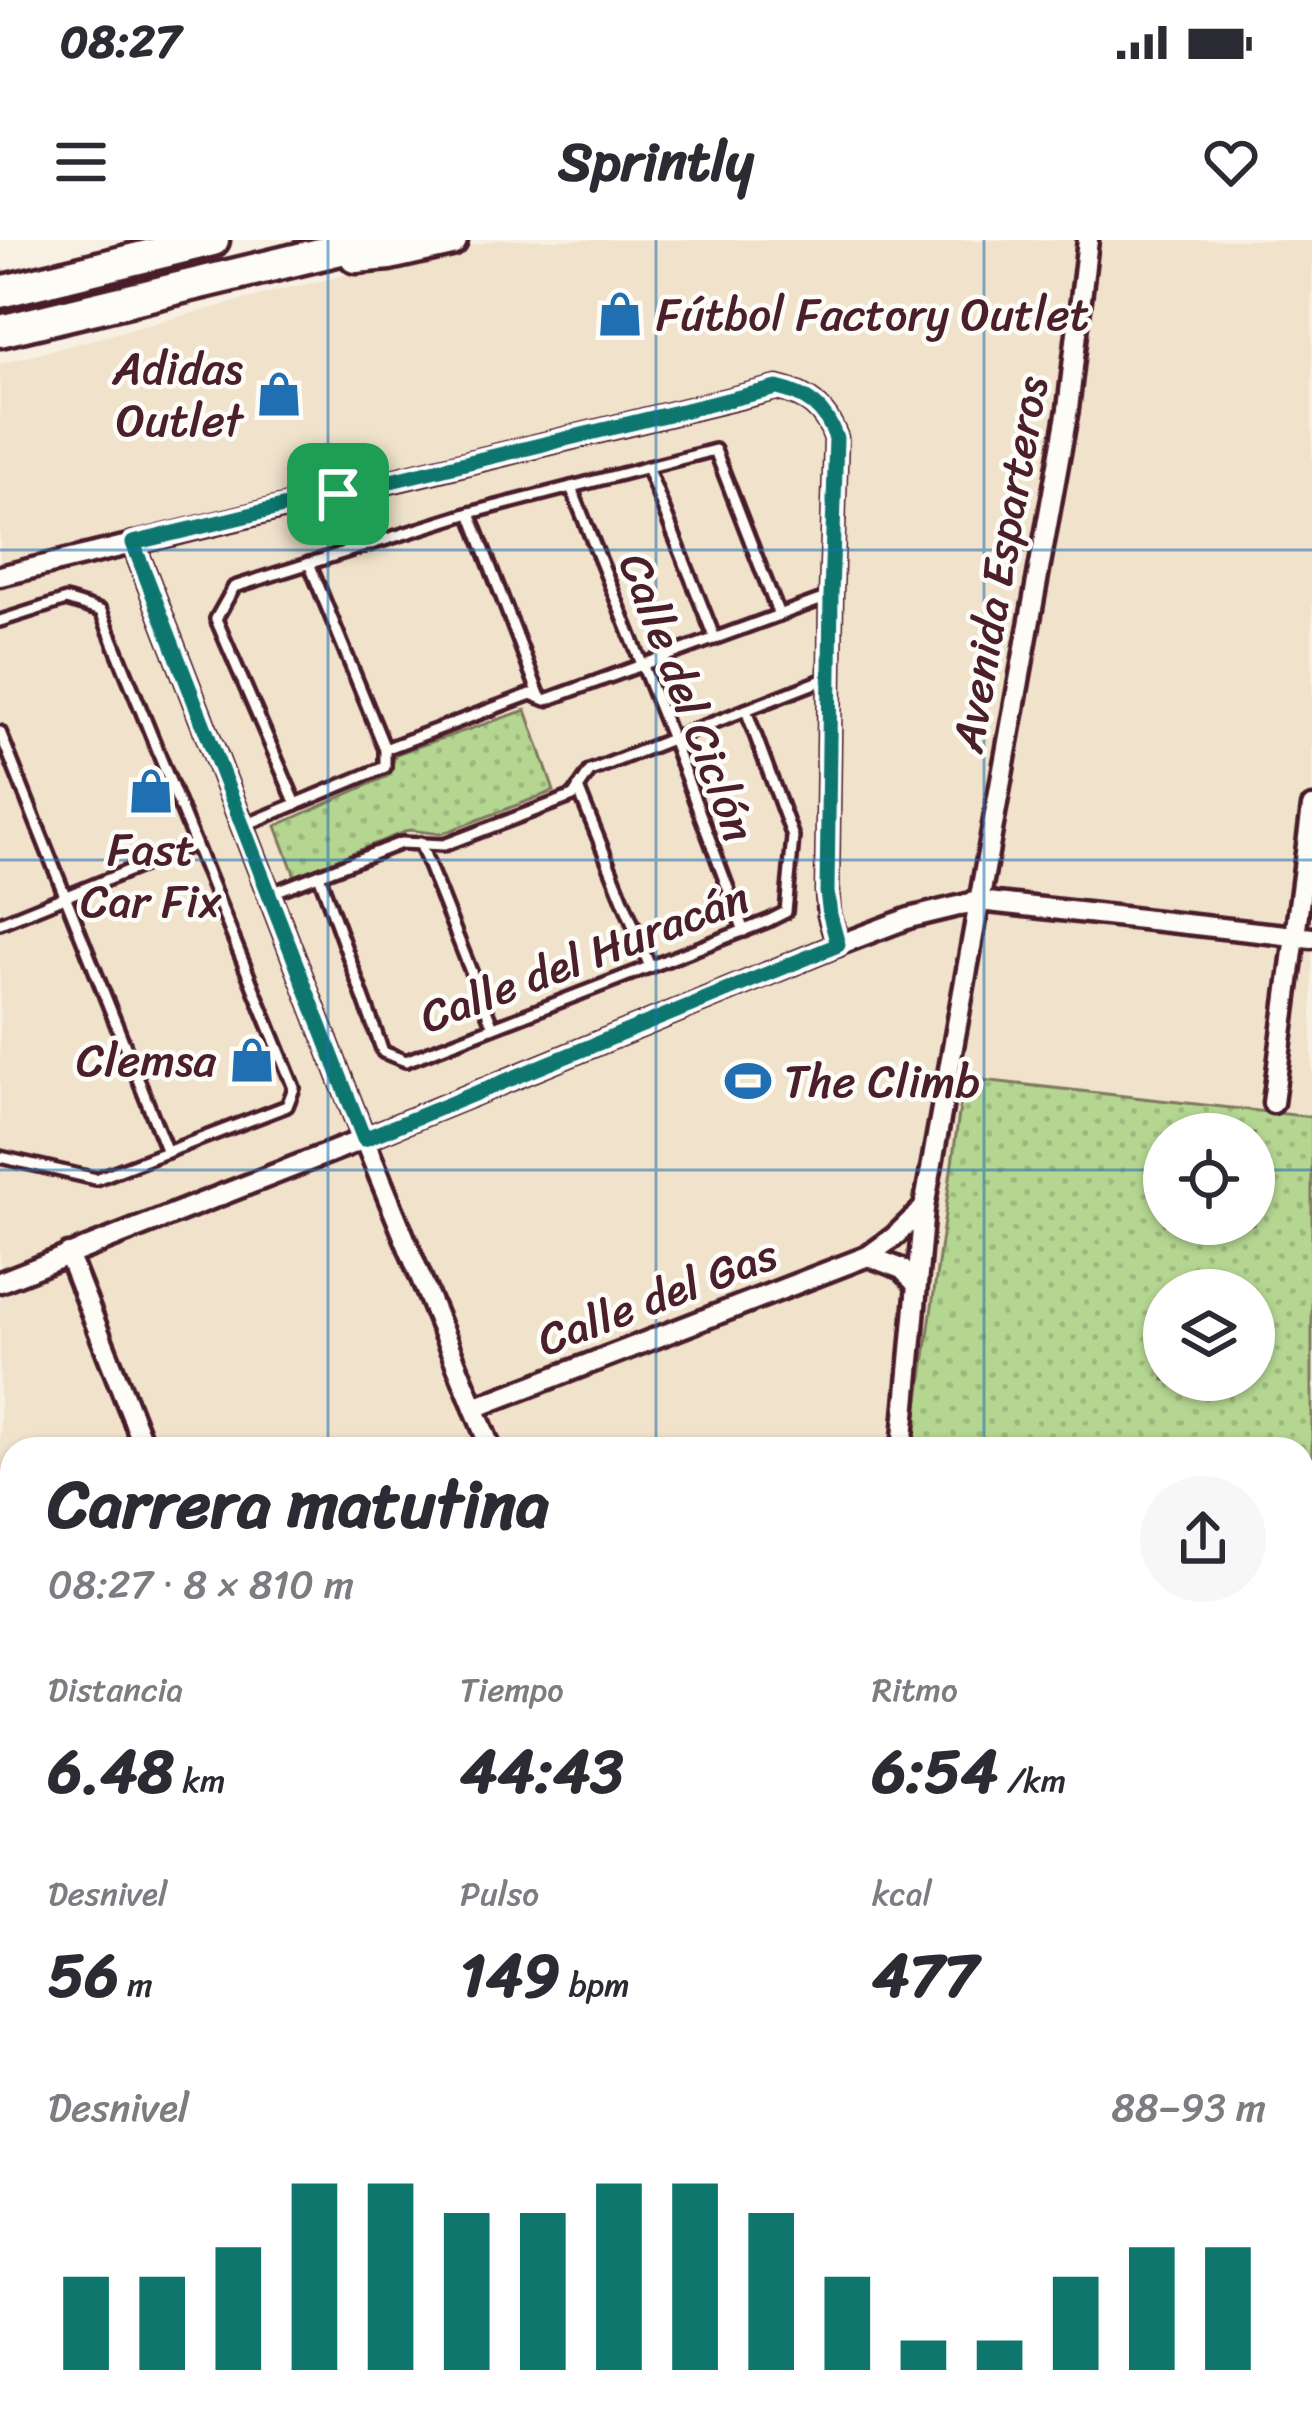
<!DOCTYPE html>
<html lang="es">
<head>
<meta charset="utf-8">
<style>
  body { margin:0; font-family:Sriracha,sans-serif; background:#f7f7f7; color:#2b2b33; height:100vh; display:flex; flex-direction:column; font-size:45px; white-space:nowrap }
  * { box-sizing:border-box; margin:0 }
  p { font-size:39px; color:#7c7c81 }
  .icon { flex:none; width:66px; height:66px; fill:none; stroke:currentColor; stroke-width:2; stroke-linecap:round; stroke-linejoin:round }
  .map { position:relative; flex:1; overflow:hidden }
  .side { position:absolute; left:0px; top:1197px; width:1314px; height:972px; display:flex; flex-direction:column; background:#fff; border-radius:36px 36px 0 0; box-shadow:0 3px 9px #0004 }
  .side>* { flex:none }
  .tools { position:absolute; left:1143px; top:873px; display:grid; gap:24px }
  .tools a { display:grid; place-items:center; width:132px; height:132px; border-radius:50%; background:#fff; box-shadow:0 3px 9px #0004; font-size:60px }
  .pin { position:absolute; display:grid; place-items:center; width:102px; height:102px; color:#fff; margin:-51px; border-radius:24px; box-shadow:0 6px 18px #0006 }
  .round { display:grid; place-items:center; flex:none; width:126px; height:126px; border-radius:63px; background:#f7f7f7 }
  .head { display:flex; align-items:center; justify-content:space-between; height:204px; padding:0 48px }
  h1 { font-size:66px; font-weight:800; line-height:90px }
  .figures { display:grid; grid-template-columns:repeat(3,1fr); gap:18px; height:204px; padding:12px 48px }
  .figures div { display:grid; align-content:center }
  .figures b { font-size:60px; font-weight:800 }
  .figures small { font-size:33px; font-weight:400 }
  .figures p { font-size:33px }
  .chart { height:336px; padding:24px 48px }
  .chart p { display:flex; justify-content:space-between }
  .chart svg { width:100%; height:216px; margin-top:12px; stroke:#0f766e; stroke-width:6 }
  .status { display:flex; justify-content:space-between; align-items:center; height:84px; padding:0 60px; background:#fff; direction:ltr }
  .status svg { height:33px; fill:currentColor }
  header { display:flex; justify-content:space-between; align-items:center; height:156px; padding:0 48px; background:#fff; font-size:54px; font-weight:800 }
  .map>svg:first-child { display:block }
  .built { fill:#f0e2cb; fill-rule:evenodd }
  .park { fill:url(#park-dots); stroke:#7f7a5e; stroke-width:3; fill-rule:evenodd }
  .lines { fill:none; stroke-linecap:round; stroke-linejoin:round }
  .service-casing { stroke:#4a1f2b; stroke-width:18 }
  .minor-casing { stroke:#4a1f2b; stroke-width:27 }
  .trunk-casing { stroke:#4a1f2b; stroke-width:39 }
  .path { stroke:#4a1f2b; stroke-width:3; stroke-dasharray:9 9; stroke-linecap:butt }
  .service { stroke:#fdfcf7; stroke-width:9 }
  .minor { stroke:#fdfcf7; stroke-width:18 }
  .trunk { stroke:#fdfcf7; stroke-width:30 }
  .route-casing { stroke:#fff; stroke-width:24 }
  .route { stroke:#0f766e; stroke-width:15 }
  .grid { fill:none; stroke:#1f6fb2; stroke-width:3; stroke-opacity:0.55 }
  .labels { text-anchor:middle; stroke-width:9; stroke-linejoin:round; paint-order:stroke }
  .poi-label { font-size:45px; fill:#4a1f2b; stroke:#fdfcf7; text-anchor:start }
  .street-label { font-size:45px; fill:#4a1f2b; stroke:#fdfcf7 }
</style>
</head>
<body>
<div class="status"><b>08:27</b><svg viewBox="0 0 49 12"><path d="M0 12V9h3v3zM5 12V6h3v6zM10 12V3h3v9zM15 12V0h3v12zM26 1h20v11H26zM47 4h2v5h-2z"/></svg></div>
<header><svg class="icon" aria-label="menu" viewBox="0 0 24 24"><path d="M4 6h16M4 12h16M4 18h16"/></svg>Sprintly<svg class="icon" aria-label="heart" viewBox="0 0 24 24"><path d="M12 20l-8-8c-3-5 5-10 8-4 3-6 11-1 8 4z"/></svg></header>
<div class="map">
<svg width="1312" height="2169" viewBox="0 0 1312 2169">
  <defs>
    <pattern id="park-dots" width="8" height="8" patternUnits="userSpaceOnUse" patternTransform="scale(3)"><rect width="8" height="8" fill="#b4d691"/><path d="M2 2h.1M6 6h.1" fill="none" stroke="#9cb77d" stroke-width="1.8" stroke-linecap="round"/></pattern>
  </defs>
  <rect width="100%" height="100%" fill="#f7f0e3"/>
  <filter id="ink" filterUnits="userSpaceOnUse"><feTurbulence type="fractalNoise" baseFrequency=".00833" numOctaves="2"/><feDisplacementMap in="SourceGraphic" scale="24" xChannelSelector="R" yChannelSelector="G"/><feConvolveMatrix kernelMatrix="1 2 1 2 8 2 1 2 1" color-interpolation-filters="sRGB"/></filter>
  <g filter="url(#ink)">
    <!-- built -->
    <g class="built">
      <path d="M497,0H1312V1516L1302,1519V1209H12V2024L0,2028V124L281,50ZM1164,894H1254V984H1164ZM1164,1050H1254V1140H1164Z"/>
      <polygon points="353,2157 468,2157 473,2169 323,2169"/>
    </g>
    <!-- park -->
    <g class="park">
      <polygon points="526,470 554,551 441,594 409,590 295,636 276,586 388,536 396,514"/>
      <path d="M964,838L1312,877V1516L1302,1519V1209H912ZM1164,894H1254V984H1164ZM1164,1050H1254V1140H1164Z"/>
      <polygon points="1302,2016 1312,2041 1312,2169 1242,2169 1237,2157 1302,2157"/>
      <polygon points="733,2157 869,2157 874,2169 715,2169"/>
    </g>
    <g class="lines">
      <!-- service casing -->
      <g class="service-casing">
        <g id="service">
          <polyline points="647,227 715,399"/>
          <polyline points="571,247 672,499 744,691"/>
          <polyline points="470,273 540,457"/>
          <polyline points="309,323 385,509"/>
          <polyline points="0,381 66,360 101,371 294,848 287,866 96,939 0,917"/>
          <polyline points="0,492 167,912"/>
          <polyline points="578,548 650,727"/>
          <polyline points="296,564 216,379 234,347 470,273 715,210 779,375"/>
          <polyline points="243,586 385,527 385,509 531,454 546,460 831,356"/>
          <polyline points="420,603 493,787"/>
          <polyline points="319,635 383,812 406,821 768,681 786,672 793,597 746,470"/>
          <polyline points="269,654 401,603 444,605 573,556 590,531 830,437"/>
          <polyline points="0,683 195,604"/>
        </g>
      </g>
      <!-- minor casing -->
      <g class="minor-casing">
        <g id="minor">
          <polyline points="133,303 364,899 491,1209"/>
          <path d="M0,336L777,148C808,155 825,168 836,198L831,356L827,652L829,675L838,705"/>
          <polyline points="1273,863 1312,567"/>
          <polyline points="68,1014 145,1209"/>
          <polyline points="868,1016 894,997 924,968"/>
          <polyline points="0,1042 364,899 838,705 909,678 979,661 1312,698"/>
          <polyline points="474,1168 868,1016 902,1029 915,1043"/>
          <polyline points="902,1209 924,968 1068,169 1088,0"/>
          <polyline points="1302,1548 1312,1544"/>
          <polyline points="1302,1576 1312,1572"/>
          <polyline points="0,1599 12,1629"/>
          <polyline points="0,1662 12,1657"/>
          <polyline points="1302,1927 1312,1951"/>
          <polyline points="0,2059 12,2054"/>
          <polyline points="0,2088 12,2083"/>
          <polyline points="611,2157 616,2169"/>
          <polyline points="869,2157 874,2169"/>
          <polyline points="246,2169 277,2157"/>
          <polyline points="704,2169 733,2157"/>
        </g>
      </g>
      <!-- trunk casing -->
      <g class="trunk-casing">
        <g id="trunk">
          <polyline points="356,17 389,14 451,0"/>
          <polyline points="0,52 213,0"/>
          <polyline points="0,91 378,0"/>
        </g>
      </g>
      <!-- path -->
      <polyline class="path" points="1121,2157 1126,2169"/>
      <!-- service -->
      <use href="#service" class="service"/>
      <!-- minor -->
      <use href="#minor" class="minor"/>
      <!-- trunk -->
      <use href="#trunk" class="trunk"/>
    </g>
  </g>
  <g class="lines" filter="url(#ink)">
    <!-- route casing -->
    <g class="route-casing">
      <path id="route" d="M777,148C808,155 825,168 836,198L831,356L827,652L830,675L838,705L364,899L133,303Z"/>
    </g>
    <!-- route -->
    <use href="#route" class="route"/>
  </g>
  <!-- grid -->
  <path class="grid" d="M328,0V1209M656,0V1209M984,0V1209M0,310H1312M0,620H1312M0,930H1164M1254,930H1312M0,1239H12M1302,1239H1312M0,1549H12M1302,1549H1312M0,1859H12M1302,1859H1312M328,2157V2169M656,2157V2169M984,2157V2169"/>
  <!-- icons -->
  <defs>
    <g id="shop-bare" transform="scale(3.6)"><path d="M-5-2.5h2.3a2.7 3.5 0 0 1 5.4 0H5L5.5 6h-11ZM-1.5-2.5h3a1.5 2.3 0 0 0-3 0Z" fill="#1f6fb2" stroke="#fdfcf7" stroke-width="2.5" paint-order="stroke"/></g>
    <g id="stadium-bare" transform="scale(3.6)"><path d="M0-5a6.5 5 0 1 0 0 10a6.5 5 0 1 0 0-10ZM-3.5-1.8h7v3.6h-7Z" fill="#1f6fb2" stroke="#fdfcf7" stroke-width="2.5" paint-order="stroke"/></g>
  </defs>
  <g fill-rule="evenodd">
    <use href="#shop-bare" x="620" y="74"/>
    <use href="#shop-bare" x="279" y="154"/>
    <use href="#shop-bare" x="151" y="551"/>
    <use href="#shop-bare" x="252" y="820"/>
    <use href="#stadium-bare" x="748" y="841"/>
  </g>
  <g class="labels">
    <!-- poi labels -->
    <g class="poi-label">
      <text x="656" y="90">Fútbol Factory Outlet</text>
      <text x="243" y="144" text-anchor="end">Adidas<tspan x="243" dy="52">Outlet</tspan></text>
      <text x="151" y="625" text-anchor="middle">Fast<tspan x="151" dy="52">Car Fix</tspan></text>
      <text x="216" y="836" text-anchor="end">Clemsa</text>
      <text x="784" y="857">The Climb</text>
    </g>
    <!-- street labels -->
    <g class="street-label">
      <text transform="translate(999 324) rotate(-80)" y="16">Avenida Esparteros</text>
      <text transform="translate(688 457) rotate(69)" y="16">Calle del Ciclón</text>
      <text transform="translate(584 716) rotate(-21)" y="16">Calle del Huracán</text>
      <text transform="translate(657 1056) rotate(-21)" y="16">Calle del Gas</text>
    </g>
  </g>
</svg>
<div class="tools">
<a><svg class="icon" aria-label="locate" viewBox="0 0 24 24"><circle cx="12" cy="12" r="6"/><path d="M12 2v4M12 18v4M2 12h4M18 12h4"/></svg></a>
<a><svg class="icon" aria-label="layers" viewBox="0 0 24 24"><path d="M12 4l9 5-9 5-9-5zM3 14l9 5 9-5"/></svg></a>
</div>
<div class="pin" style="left:338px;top:254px;background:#1e9e55"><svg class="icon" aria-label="arrive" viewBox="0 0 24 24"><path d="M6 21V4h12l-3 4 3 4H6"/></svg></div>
<section class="side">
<div class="head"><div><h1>Carrera matutina</h1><p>08:27 · 8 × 810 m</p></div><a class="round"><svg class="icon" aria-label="share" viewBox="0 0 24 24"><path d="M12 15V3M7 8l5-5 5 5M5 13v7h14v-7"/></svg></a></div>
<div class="figures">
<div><p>Distancia</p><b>6.48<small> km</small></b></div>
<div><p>Tiempo</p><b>44:43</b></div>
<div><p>Ritmo</p><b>6:54<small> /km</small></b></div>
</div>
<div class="figures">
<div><p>Desnivel</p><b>56<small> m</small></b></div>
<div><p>Pulso</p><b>149<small> bpm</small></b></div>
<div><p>kcal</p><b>477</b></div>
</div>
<div class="chart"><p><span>Desnivel</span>88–93 m</p>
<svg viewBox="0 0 160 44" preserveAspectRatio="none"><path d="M5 44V25M15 44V25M25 44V19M35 44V6M45 44V6M55 44V12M65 44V12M75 44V6M85 44V6M95 44V12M105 44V25M115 44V38M125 44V38M135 44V25M145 44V19M155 44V19"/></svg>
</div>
</section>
</div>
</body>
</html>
